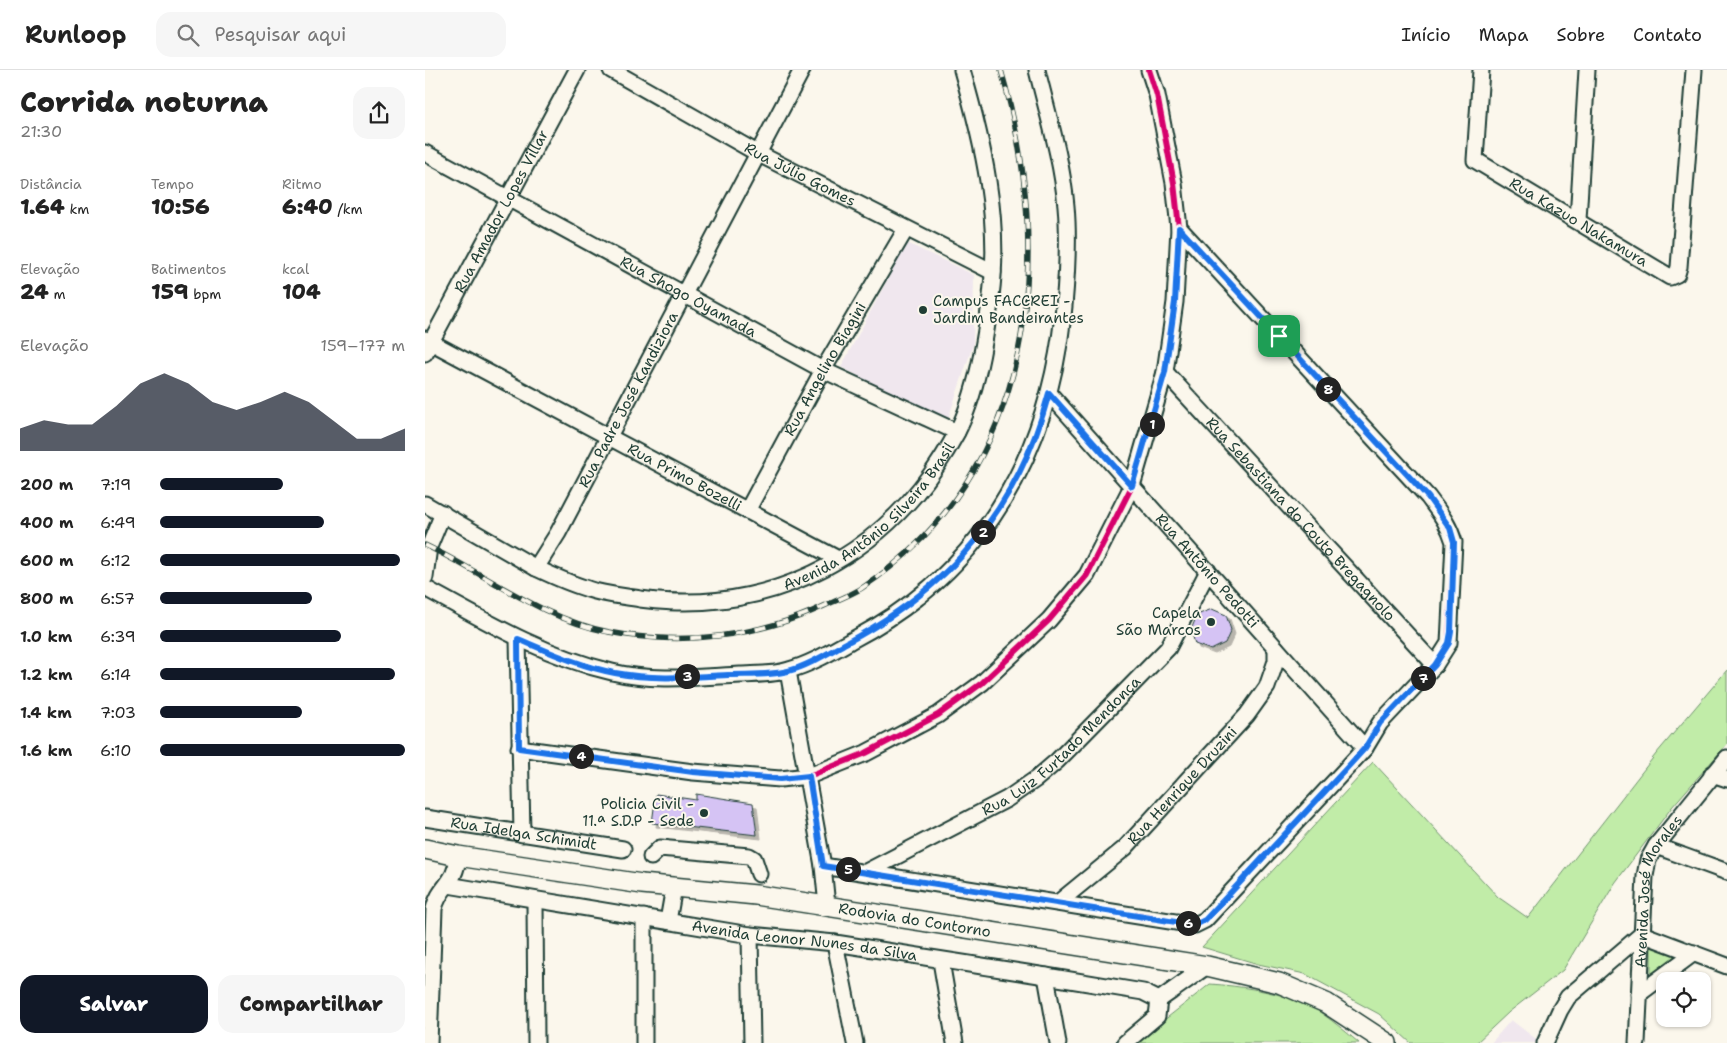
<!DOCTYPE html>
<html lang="pt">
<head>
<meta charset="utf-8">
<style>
  body { margin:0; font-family:"Shantell Sans",sans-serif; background:#f6f6f6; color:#222; height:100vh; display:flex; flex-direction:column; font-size:19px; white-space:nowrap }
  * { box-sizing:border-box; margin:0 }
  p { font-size:16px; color:#767676 }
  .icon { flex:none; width:28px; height:28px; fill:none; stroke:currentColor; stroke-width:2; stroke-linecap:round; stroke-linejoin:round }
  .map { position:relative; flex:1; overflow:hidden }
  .drawer { display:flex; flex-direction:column; background:#fff; width:425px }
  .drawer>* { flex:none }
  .tools { position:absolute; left:1231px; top:902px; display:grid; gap:10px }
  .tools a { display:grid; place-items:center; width:55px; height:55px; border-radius:10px; background:#fff; box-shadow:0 1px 4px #0004; font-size:25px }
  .pin { position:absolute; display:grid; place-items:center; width:42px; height:42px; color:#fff; margin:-21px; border-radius:10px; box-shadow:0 2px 8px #0006 }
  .km { position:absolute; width:25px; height:25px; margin:-12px; border-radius:50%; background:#222; color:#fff; font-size:14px; line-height:25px; text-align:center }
  .round { display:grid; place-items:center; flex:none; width:52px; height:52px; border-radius:15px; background:#f6f6f6 }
  .head { display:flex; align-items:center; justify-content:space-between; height:85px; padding:0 20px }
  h1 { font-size:28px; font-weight:800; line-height:38px }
  .stats { display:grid; grid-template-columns:repeat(3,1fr); gap:8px; height:85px; padding:5px 20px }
  .stats div { display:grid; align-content:center }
  .stats b { font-size:21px; font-weight:800 }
  .stats small { font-size:14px; font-weight:400 }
  .stats p { font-size:14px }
  .chart { height:140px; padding:10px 20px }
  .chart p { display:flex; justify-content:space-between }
  .chart svg { width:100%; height:90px; margin-top:5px; fill:#111827; opacity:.7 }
  .cta { display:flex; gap:10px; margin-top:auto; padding:10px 20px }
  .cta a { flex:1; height:58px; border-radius:15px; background:#111827; color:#fff; font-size:20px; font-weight:800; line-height:58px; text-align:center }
  .cta a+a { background:#f6f6f6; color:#222 }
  ul { padding:0 20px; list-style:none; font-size:16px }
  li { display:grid; grid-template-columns:80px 60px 1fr; align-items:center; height:38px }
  li i { height:12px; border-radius:6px; background:#111827 }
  header { display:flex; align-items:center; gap:30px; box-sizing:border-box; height:70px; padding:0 25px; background:#fff; border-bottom:1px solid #e0e0e0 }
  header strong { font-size:24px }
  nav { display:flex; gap:28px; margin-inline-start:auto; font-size:18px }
  .search { width:350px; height:45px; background:#f6f6f6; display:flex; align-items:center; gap:12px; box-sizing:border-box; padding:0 18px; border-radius:15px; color:#767676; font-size:19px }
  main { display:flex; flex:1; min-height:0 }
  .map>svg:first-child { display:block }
  .built { fill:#f0e7ee }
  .green { fill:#c1eca8; stroke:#70946e }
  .building { fill:#d5c3f4; stroke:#1f3d34; filter:url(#shadow) }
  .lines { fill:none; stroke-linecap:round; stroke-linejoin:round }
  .minor-casing { stroke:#1f3d34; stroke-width:19 }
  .major-casing { stroke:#1f3d34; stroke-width:22 }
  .minor { stroke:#fbf7ec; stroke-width:15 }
  .major { stroke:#fbf7ec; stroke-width:19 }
  .rail-casing { stroke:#1f3d34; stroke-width:5.5 }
  .rail { stroke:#fbf7ec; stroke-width:4; stroke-dasharray:11; stroke-linecap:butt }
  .cycleway-casing { stroke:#fbf7ec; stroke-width:9 }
  .cycleway { stroke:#d6006c; stroke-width:6 }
  .route-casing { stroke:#fff; stroke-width:10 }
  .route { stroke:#1a73e8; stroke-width:6 }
  .poi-dot { fill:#1f3d34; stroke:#fbf7ec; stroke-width:2 }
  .labels { text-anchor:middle; stroke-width:4; stroke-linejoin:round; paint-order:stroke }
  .street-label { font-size:15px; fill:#1f3d34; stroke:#fbf7ec }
  .poi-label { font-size:15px; fill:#1f3d34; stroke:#fbf7ec; text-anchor:end }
</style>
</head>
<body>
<header>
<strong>Runloop</strong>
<div class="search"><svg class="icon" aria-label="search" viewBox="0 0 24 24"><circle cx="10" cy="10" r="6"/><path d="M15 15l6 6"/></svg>Pesquisar aqui</div>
<nav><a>Início</a><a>Mapa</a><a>Sobre</a><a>Contato</a></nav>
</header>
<main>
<section class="drawer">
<div class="head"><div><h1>Corrida noturna</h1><p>21:30</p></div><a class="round"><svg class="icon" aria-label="share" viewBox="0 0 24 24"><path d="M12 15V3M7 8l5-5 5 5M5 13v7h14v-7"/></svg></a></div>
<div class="stats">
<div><p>Distância</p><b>1.64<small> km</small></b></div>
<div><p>Tempo</p><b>10:56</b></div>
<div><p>Ritmo</p><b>6:40<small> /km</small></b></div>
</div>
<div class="stats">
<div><p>Elevação</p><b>24<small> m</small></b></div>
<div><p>Batimentos</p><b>159<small> bpm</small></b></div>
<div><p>kcal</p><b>104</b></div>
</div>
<div class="chart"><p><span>Elevação</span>159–177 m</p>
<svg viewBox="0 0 160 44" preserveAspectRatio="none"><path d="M0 44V33L10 29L20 31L30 31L40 22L50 11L60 6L70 11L80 20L90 24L100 20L110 15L120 20L130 29L140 38L150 38L160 33V44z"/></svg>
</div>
<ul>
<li><b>200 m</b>7:19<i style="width:50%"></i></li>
<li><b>400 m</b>6:49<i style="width:67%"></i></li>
<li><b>600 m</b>6:12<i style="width:98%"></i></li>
<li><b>800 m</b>6:57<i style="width:62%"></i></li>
<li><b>1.0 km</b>6:39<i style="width:74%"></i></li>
<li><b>1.2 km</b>6:14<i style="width:96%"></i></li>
<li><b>1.4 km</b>7:03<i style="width:58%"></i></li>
<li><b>1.6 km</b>6:10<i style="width:100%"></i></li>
</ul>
<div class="cta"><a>Salvar</a><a>Compartilhar</a></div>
</section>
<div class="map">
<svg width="1302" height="973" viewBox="0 0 1302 973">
  <defs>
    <filter id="shadow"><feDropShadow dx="4" dy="4" stdDeviation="0" flood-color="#0004"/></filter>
  </defs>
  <rect width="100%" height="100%" fill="#fbf7ec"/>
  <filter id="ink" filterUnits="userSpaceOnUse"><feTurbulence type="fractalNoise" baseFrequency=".02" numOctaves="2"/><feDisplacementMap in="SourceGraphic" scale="10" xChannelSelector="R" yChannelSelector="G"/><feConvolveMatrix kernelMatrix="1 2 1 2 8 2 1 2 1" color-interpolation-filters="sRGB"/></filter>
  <g filter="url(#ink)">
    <!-- built -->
    <g class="built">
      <polygon points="482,173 549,205 548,275 522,352 416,297"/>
      <polygon points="1086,950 1115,972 1114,973 1066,973"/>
    </g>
    <!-- green -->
    <g class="green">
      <polygon points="1302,600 1302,674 1247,737 1190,813 1138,900 1084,942 1051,973 986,973 954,944 880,904 833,894 777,877 948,692 1073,827 1103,848 1231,684"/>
      <polygon points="1230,875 1255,885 1226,907 1226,878"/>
      <path d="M785,914C816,916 847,921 877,932C894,939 919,960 934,973H710Z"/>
    </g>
    <!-- building -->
    <g class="building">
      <polygon points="787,539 801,545 806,560 800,573 786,580 770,574 766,560 772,545"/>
      <polygon points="231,724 271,730 271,724 328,733 332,765 227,753"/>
    </g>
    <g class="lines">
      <!-- minor casing -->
      <g class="minor-casing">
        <g id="minor">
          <path id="s1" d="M186,0L334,84L568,202"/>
          <path id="s2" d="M1056,0L1050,90L1245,207L1252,204L1254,197L1269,0"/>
          <path id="s3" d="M0,83L398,300L532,362"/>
          <polyline points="1153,150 1162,0"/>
          <path id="s4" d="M0,269L413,489"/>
          <path id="s5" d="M0,283L152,0"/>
          <path id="s6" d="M740,302L1010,595"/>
          <path id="s7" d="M624,323L940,678"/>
          <path id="s8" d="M0,434L111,498C128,506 146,514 163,519C180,525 198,526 215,529C349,547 467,483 531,364C552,324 560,271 566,226C576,150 558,73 537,0"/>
          <path id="s9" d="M322,441L398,300L481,159"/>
          <path id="s10" d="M111,498L133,463L377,0"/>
          <polyline points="0,507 4,477 18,443"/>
          <path d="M0,518C60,551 119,586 187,602C228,612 273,607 315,605C330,604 349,605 364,600C387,594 409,580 429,569C561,499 625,381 639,236C642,203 644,169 641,136C637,90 623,45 612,0"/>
          <polyline points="93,569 97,764"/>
          <polyline points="363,601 398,796 402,836"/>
          <polyline points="94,678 268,702 355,709 384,706 441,683 513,645 557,613 624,550 662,505 707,416 740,302 750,232 754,158 749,113 732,25 724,0"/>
          <polyline points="1287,704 1302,709"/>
          <path id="s11" d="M0,748L198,779"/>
          <polyline points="1231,776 1302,802"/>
          <polyline points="226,787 235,778 324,786 329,789 334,804"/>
          <path d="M398,796L770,855L780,850L919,701L940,678L955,653L1010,595L1024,573L1029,472C1024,454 1014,442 1003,427L754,158"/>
          <path id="s12" d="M443,801L582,729L611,709L632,691L743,578L783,501"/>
          <path id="s13" d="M23,815L325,865L410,873L621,906L718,922L734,930"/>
          <polyline points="110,831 111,973"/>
          <path id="s14" d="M634,832L700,778L822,645L842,617L851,591V578"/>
          <polyline points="219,847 219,973"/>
          <polyline points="243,851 249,817"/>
          <polyline points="325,865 327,973"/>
          <polyline points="410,873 430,973"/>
          <polyline points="516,891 530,973"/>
          <polyline points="621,906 633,973"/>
          <polyline points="1214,924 1269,883"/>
          <polyline points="734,930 782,896"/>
          <path d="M4,973L9,839C14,816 31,814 33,786"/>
          <polyline points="700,973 732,946 734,930"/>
          <polyline points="1120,973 1135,940 1143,927 1217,864 1302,896"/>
          <path id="s15" d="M1212,973L1220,806L1223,790L1231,776L1302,688"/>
        </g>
      </g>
      <!-- major casing -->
      <g class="major-casing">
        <g id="major">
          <path id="s16" d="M0,779L33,786L217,814L331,825L782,896L854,913L901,933L962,973"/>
        </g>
      </g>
      <!-- minor -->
      <use href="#minor" class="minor"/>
      <!-- major -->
      <use href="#major" class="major"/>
      <!-- rail casing -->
      <g class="rail-casing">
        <path id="rail" d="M0,475C61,504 117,549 184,562C256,576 333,567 399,536C412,530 426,525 437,518C612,402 630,186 576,0"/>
      </g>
      <!-- rail -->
      <use href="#rail" class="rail"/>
      <!-- cycleway casing -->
      <g class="cycleway-casing">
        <g id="cycleway">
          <polyline points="94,678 268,702 355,709 384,706 441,683 513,645 557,613 624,550 662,505 707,416 740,302 750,232 754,158 749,113 732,25 724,0"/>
          <path d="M398,796L770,855L780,850L919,701L940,678L955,653L1010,595L1024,573L1029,472C1024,454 1014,442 1003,427L754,158"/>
        </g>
      </g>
      <!-- cycleway -->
      <use href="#cycleway" class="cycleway"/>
    </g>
  </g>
  <g class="lines" filter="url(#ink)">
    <!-- route casing -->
    <g class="route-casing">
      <path id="route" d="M754,158L1003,427L1025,458L1029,472L1026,562L1024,573L1010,595L955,653L940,678L919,701L780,850L770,855L398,796L384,706L355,709L268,702L94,678L93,569C124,582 157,597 190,603C227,610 265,607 303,605C322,604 344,606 363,601C383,596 403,583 421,573C526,517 593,439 624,323L707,416L740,302L750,232Z"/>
    </g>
    <!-- route -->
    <use href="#route" class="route"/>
  </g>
  <!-- markers -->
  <g class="poi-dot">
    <circle cx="498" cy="240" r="5"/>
    <circle cx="786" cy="552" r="5"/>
    <circle cx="279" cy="743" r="5"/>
  </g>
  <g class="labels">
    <!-- street labels -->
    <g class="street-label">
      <text dy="5" stroke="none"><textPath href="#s1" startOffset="216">Rua Júlio Gomes</textPath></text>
      <text dy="5" stroke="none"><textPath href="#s5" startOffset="161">Rua Amador Lopes Villar</textPath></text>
      <text dy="5" stroke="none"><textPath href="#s2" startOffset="211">Rua Kazuo Nakamura</textPath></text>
      <text dy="5" stroke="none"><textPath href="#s3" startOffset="300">Rua Shogo Oyamada</textPath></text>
      <text dy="5" stroke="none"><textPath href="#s9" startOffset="162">Rua Angelino Biagini</textPath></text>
      <text dy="5" stroke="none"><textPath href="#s10" startOffset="192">Rua Padre José Kandiziora</textPath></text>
      <text dy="5" stroke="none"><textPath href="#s4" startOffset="294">Rua Primo Bozelli</textPath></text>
      <text dy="5" stroke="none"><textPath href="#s8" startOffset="495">Avenida Antônio Silveira Brasil</textPath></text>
      <text dy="5" stroke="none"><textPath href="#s6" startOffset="200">Rua Sebastiana do Couto Bregagnolo</textPath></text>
      <text dy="5" stroke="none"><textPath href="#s7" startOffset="238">Rua Antônio Pedotti</textPath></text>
      <text dy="5" stroke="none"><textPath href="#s12" startOffset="232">Rua Luiz Furtado Mendonça</textPath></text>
      <text dy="5" stroke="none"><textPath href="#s14" startOffset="170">Rua Henrique Druzini</textPath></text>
      <text dy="5" stroke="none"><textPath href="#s11" startOffset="100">Rua Idelga Schimidt</textPath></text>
      <text dy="5" stroke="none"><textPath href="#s15" startOffset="156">Avenida José Morales</textPath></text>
      <text dy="5" stroke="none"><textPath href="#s16" startOffset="495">Rodovia do Contorno</textPath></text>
      <text dy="5" stroke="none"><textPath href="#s13" startOffset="361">Avenida Leonor Nunes da Silva</textPath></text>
    </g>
    <!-- poi labels -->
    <g class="poi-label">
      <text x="508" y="236" text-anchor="start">Campus FACCREI -<tspan x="508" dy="17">Jardim Bandeirantes</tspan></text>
      <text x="776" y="548">Capela<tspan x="776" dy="17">São Marcos</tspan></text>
      <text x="269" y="739">Policia Civil -<tspan x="269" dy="17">11.ª S.D.P - Sede</tspan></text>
    </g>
  </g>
</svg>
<div class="tools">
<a><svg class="icon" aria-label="locate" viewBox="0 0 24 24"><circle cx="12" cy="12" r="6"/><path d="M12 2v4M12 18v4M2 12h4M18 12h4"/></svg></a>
</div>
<div class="pin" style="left:854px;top:266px;background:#1e9e55"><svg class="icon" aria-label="arrive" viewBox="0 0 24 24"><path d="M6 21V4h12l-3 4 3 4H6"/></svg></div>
<b class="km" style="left:727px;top:354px">1</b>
<b class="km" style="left:558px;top:462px">2</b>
<b class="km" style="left:262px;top:606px">3</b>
<b class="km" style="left:156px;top:686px">4</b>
<b class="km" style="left:423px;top:799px">5</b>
<b class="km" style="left:763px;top:853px">6</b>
<b class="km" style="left:998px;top:608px">7</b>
<b class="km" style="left:903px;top:319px">8</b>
</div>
</main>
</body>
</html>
